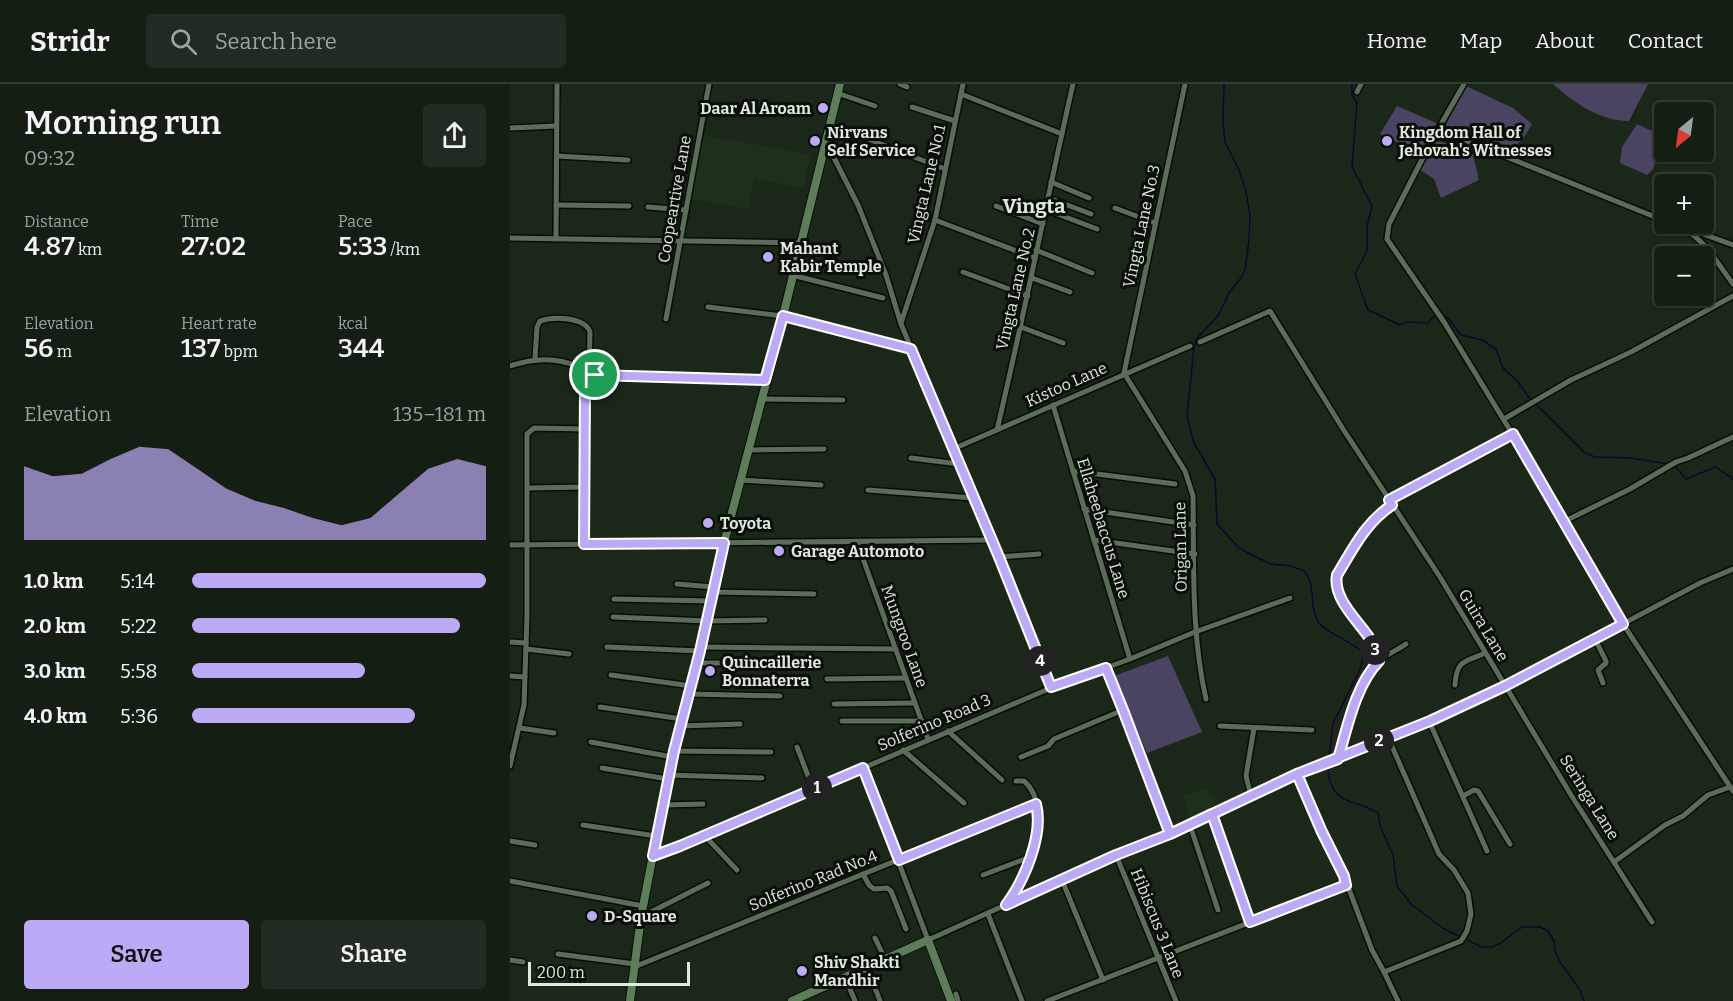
<!DOCTYPE html>
<html lang="en">
<head>
<meta charset="utf-8">
<style>
  body { margin:0; font-family:Bitter,serif; background:#212b21; color:#f1f3f6; height:100vh; display:flex; flex-direction:column; font-size:22px; white-space:nowrap }
  * { box-sizing:border-box; margin:0 }
  p { font-size:20px; color:#9da2a0 }
  .icon { flex:none; width:33px; height:33px; fill:none; stroke:currentColor; stroke-width:2; stroke-linecap:round; stroke-linejoin:round }
  .map { position:relative; flex:1; overflow:hidden }
  .side { display:flex; flex-direction:column; background:#141e13; width:510px }
  .side>* { flex:none }
  .needle { width:39px; rotate:209deg }
  .controls { position:absolute; left:1144px; top:18px; display:grid; gap:12px }
  .controls a { display:grid; place-items:center; width:60px; height:60px; border-radius:6px; background:#141e13; box-shadow:0 2px 4px #0004,0 0 0 2px #333c33; font-size:30px }
  .scale { position:absolute; left:18px; bottom:15px; width:162px; box-sizing:border-box; padding-left:6px; border:3px solid #dfe8de; border-top:0; font-size:16px; line-height:21px; white-space:nowrap; color:#dfe8de; -webkit-text-stroke:4px #090f08; paint-order:stroke }
  .pin { position:absolute; display:grid; place-items:center; width:51px; height:51px; color:#fff; margin:-26px; border:3px solid #fff; border-radius:50%; box-shadow:0 2px 6px #0007 }
  .km { position:absolute; width:30px; height:30px; margin:-15px; border-radius:50%; background:#222; color:#fff; font-size:16px; line-height:30px; text-align:center }
  .round { display:grid; place-items:center; flex:none; width:63px; height:63px; border-radius:6px; background:#212b21 }
  .overview { display:flex; align-items:center; justify-content:space-between; height:102px; padding:0 24px }
  h1 { font-size:33px; font-weight:600; line-height:45px }
  .stats { display:grid; grid-template-columns:repeat(3,1fr); gap:9px; height:102px; padding:6px 24px }
  .stats div { display:grid; align-content:center }
  .stats b { font-size:26px; font-weight:600 }
  .stats small { font-size:16px; font-weight:400 }
  .stats p { font-size:16px }
  .chart { height:168px; padding:12px 24px }
  .chart p { display:flex; justify-content:space-between }
  .chart svg { width:100%; height:108px; margin-top:6px; fill:#bcaaf6; opacity:.7 }
  .primary-button { display:flex; gap:12px; margin-top:auto; padding:12px 24px }
  .primary-button a { flex:1; height:69px; border-radius:6px; background:#bcaaf6; color:#111; font-size:24px; font-weight:600; line-height:69px; text-align:center }
  .primary-button a+a { background:#212b21; color:#f1f3f6 }
  ul { padding:0 24px; list-style:none; font-size:20px }
  li { display:grid; grid-template-columns:96px 72px 1fr; align-items:center; height:45px }
  li i { height:15px; border-radius:8px; background:#bcaaf6 }
  header { display:flex; align-items:center; gap:36px; box-sizing:border-box; height:84px; padding:0 30px; background:#141e13; border-bottom:2px solid #333c33 }
  header strong { font-size:28px }
  nav { display:flex; gap:33px; margin-inline-start:auto; font-size:21px }
  .search { width:420px; height:54px; background:#212b21; display:flex; align-items:center; gap:15px; box-sizing:border-box; padding:0 21px; border-radius:6px; color:#9da2a0; font-size:22px }
  main { display:flex; flex:1; min-height:0 }
  .map>svg:first-child { display:block }
  .built { fill:#1e301c }
  .green { fill:#4a4362 }
  .lines { fill:none; stroke-linecap:round; stroke-linejoin:round }
  .stream { stroke:#13042d; stroke-width:1.5 }
  .street-casing { stroke:#051004; stroke-width:8 }
  .secondary-casing { stroke:#051004; stroke-width:10 }
  .street { stroke:#5c6b5a; stroke-width:5 }
  .secondary { stroke:#5d7c59; stroke-width:8 }
  .route-casing { stroke:#fff; stroke-width:12 }
  .route { stroke:#bcaaf6; stroke-width:8 }
  .poi-dot { fill:#bcaaf6; stroke:#090f08; stroke-width:2 }
  .labels { text-anchor:middle; stroke-width:6; stroke-linejoin:round; paint-order:stroke }
  .poi-label { font-size:16px; font-weight:bold; fill:#dfe8de; stroke:#090f08; text-anchor:start }
  .street-label { font-size:16px; fill:#dfe8de; stroke:#090f08 }
  .quarter-label { font-size:20px; font-weight:bold; fill:#dfe8de; stroke:#090f08 }
</style>
</head>
<body>
<header>
<strong>Stridr</strong>
<div class="search"><svg class="icon" aria-label="search" viewBox="0 0 24 24"><circle cx="10" cy="10" r="6"/><path d="M15 15l6 6"/></svg>Search here</div>
<nav><a>Home</a><a>Map</a><a>About</a><a>Contact</a></nav>
</header>
<main>
<section class="side">
<div class="overview"><div><h1>Morning run</h1><p>09:32</p></div><a class="round"><svg class="icon" aria-label="share" viewBox="0 0 24 24"><path d="M12 15V3M7 8l5-5 5 5M5 13v7h14v-7"/></svg></a></div>
<div class="stats">
<div><p>Distance</p><b>4.87<small> km</small></b></div>
<div><p>Time</p><b>27:02</b></div>
<div><p>Pace</p><b>5:33<small> /km</small></b></div>
</div>
<div class="stats">
<div><p>Elevation</p><b>56<small> m</small></b></div>
<div><p>Heart rate</p><b>137<small> bpm</small></b></div>
<div><p>kcal</p><b>344</b></div>
</div>
<div class="chart"><p><span>Elevation</span>135–181 m</p>
<svg viewBox="0 0 160 44" preserveAspectRatio="none"><path d="M0 44V14L10 18L20 17L30 11L40 6L50 7L60 15L70 23L80 28L90 31L100 35L110 38L120 35L130 25L140 15L150 11L160 14V44z"/></svg>
</div>
<ul>
<li><b>1.0 km</b>5:14<i style="width:100%"></i></li>
<li><b>2.0 km</b>5:22<i style="width:91%"></i></li>
<li><b>3.0 km</b>5:58<i style="width:59%"></i></li>
<li><b>4.0 km</b>5:36<i style="width:76%"></i></li>
</ul>
<div class="primary-button"><a>Save</a><a>Share</a></div>
</section>
<div class="map">
<svg width="1223" height="917" viewBox="0 0 1223 917">
  <rect width="100%" height="100%" fill="#1b2819"/>
  <!-- built -->
  <g class="built">
    <polygon points="191,51 300,70 294,104 244,95 239,125 180,115"/>
    <polygon points="698,704 710,724 681,737 672,712"/>
  </g>
  <!-- green -->
  <g class="green">
    <path d="M1043,0H1138L1119,37C1090,37 1064,19 1043,0Z"/>
    <polygon points="956,2 1003,24 1022,40 1013,55 998,69 934,44"/>
    <polygon points="887,22 929,40 912,70 870,50"/>
    <polygon points="1127,40 1153,52 1143,85 1137,91 1110,79 1112,63"/>
    <polygon points="926,57 949,62 963,70 969,96 931,114 924,95 909,85"/>
    <polygon points="658,572 692,648 637,669 604,592"/>
  </g>
  <g class="lines">
    <!-- stream -->
    <g class="stream">
      <path d="M714,0L713,37L715,58L729,86L736,107L740,132L739,156L735,186L731,194L719,209L708,232L687,254L684,263L677,333L684,359L705,395L707,440L729,464L742,471L761,480L781,482L794,487C807,500 798,526 810,540C817,549 841,557 853,569L851,583L823,640L819,674"/>
      <polyline points="842,0 842,11 847,19 842,83 862,122 857,143 857,167 845,190 858,226 890,241 897,238 918,239 924,232 927,232"/>
      <polyline points="932,231 939,235 951,251 972,256 986,265 993,284 1008,298 1017,311 1075,369 1085,373 1121,374 1159,380"/>
      <polyline points="1164,381 1176,395 1206,383 1223,395"/>
      <path d="M819,678C817,688 818,694 822,702C830,721 853,718 868,729L870,742L883,771L887,802L902,821L934,845L972,863H982L991,859L1010,844L1015,843H1030L1038,847L1044,857L1045,867L1050,878L1070,906L1074,917"/>
    </g>
    <!-- street casing -->
    <g class="street-casing">
      <g id="street">
        <polyline points="390,0 397,3"/>
        <polyline points="954,0 922,56 879,140 877,155 934,238 1028,392 1113,540 1223,707"/>
        <polyline points="847,8 851,0"/>
        <polyline points="327,9 365,22"/>
        <polyline points="451,10 552,50"/>
        <polyline points="402,23 445,37"/>
        <polyline points="0,44 46,42"/>
        <polyline points="926,49 952,55 1155,137"/>
        <polyline points="358,55 435,85"/>
        <polyline points="317,60 348,121 376,191 391,240 489,473 541,604"/>
        <polyline points="47,72 118,76"/>
        <polyline points="541,98 579,114"/>
        <polyline points="539,114 581,130"/>
        <polyline points="46,121 119,122"/>
        <polyline points="486,122 533,140"/>
        <polyline points="138,123 176,126"/>
        <polyline points="605,124 645,139"/>
        <polyline points="537,126 587,145"/>
        <polyline points="425,136 525,174"/>
        <path d="M1163,140C1192,150 1205,176 1223,200"/>
        <polyline points="1182,146 1223,161"/>
        <polyline points="0,154 291,159"/>
        <polyline points="46,155 47,0"/>
        <polyline points="526,166 582,189"/>
        <polyline points="453,188 518,212"/>
        <polyline points="282,191 373,214"/>
        <polyline points="522,194 560,208"/>
        <polyline points="198,223 273,232 401,265"/>
        <polyline points="156,235 199,0"/>
        <polyline points="391,239 425,136 453,0"/>
        <polyline points="511,243 553,259"/>
        <polyline points="690,258 760,227 833,345 930,493 1061,711 1142,838"/>
        <path d="M25,275L27,243L30,237C43,232 75,233 80,248L79,287"/>
        <path d="M0,282C30,272 53,274 81,288"/>
        <path d="M614,289L675,387L683,412C684,480 681,549 696,615"/>
        <polyline points="614,289 675,0"/>
        <polyline points="251,315 333,316"/>
        <polyline points="543,321 620,575"/>
        <polyline points="994,335 1061,296 1121,268 1223,212"/>
        <path d="M487,346C514,231 537,115 563,0"/>
        <polyline points="443,365 680,262"/>
        <polyline points="239,366 314,365"/>
        <polyline points="401,374 449,380"/>
        <polyline points="563,387 665,400"/>
        <polyline points="231,396 311,401"/>
        <polyline points="18,404 75,403"/>
        <polyline points="358,406 463,414"/>
        <polyline points="879,416 1003,350"/>
        <polyline points="574,425 684,441"/>
        <polyline points="1055,437 1120,405 1166,378 1178,374 1223,353"/>
        <polyline points="584,456 685,470"/>
        <polyline points="347,458 418,655"/>
        <polyline points="0,461 480,456"/>
        <polyline points="74,461 75,306 78,294 89,290 255,296"/>
        <polyline points="489,473 529,470"/>
        <polyline points="167,500 204,503"/>
        <polyline points="203,508 304,510"/>
        <polyline points="104,515 201,517"/>
        <polyline points="103,533 197,537 255,536"/>
        <polyline points="1085,555 1096,577 1096,579 1088,586 1093,599"/>
        <polyline points="0,558 16,559"/>
        <polyline points="97,563 190,567"/>
        <polyline points="191,563 386,565"/>
        <polyline points="16,565 59,570"/>
        <path d="M869,577C867,571 865,564 862,558C852,540 822,515 827,491C843,465 855,439 882,421"/>
        <polyline points="187,579 262,579"/>
        <polyline points="595,584 613,626 660,750"/>
        <polyline points="101,591 182,602"/>
        <polyline points="0,592 15,593"/>
        <polyline points="317,595 396,594"/>
        <path d="M945,601C947,575 954,579 975,569"/>
        <polyline points="180,610 270,612"/>
        <polyline points="324,620 405,619"/>
        <polyline points="90,623 172,635"/>
        <polyline points="332,637 412,637"/>
        <polyline points="919,637 977,767"/>
        <polyline points="170,642 230,640"/>
        <polyline points="710,642 802,646"/>
        <polyline points="10,644 44,649"/>
        <polyline points="438,647 492,696"/>
        <polyline points="81,658 162,673"/>
        <polyline points="287,663 303,705"/>
        <polyline points="393,666 454,719"/>
        <polyline points="163,667 261,668"/>
        <polyline points="511,673 538,662 544,655 613,626"/>
        <path d="M828,675C836,649 847,602 864,582C872,572 886,567 896,560"/>
        <polyline points="0,682 14,621 17,532 17,350 24,344 75,345"/>
        <polyline points="92,684 158,695"/>
        <polyline points="353,684 418,856 606,771 660,750 787,690 919,637 995,602 1190,499 1223,485"/>
        <polyline points="787,690 812,748 834,792 862,866 874,888 951,857 957,847 961,830 958,809 944,786 929,770 878,653"/>
        <polyline points="158,691 252,694"/>
        <polyline points="741,712 736,692 744,644"/>
        <polyline points="953,712 964,706 968,707 1000,760"/>
        <polyline points="153,721 193,720"/>
        <polyline points="702,730 740,838"/>
        <polyline points="73,741 146,752"/>
        <polyline points="680,741 708,826"/>
        <polyline points="195,752 227,786"/>
        <polyline points="0,757 25,761"/>
        <polyline points="606,771 666,917"/>
        <polyline points="143,772 170,762 541,604 620,575 685,548 780,514"/>
        <polyline points="1104,778 1155,741 1173,732 1198,711 1220,703"/>
        <polyline points="353,790 359,801 364,805 377,804 381,807 396,845"/>
        <polyline points="473,791 520,773"/>
        <polyline points="552,796 593,896"/>
        <polyline points="0,797 133,822"/>
        <path d="M497,820C516,793 545,724 514,697H506"/>
        <polyline points="478,830 512,917"/>
        <polyline points="131,833 198,799"/>
        <polyline points="365,854 375,875"/>
        <polyline points="48,870 125,880"/>
        <polyline points="0,876 13,878"/>
        <polyline points="124,883 526,720"/>
        <polyline points="357,883 370,917"/>
        <polyline points="874,888 888,917"/>
        <polyline points="335,893 345,917"/>
        <polyline points="446,910 448,917"/>
        <polyline points="537,917 836,801"/>
      </g>
    </g>
    <!-- secondary casing -->
    <g class="secondary-casing">
      <g id="secondary">
        <polyline points="120,917 131,833 163,667 180,610 214,459 264,269 330,0"/>
        <polyline points="282,917 418,856 441,917"/>
      </g>
    </g>
    <!-- street -->
    <use href="#street" class="street"/>
    <!-- secondary -->
    <use href="#secondary" class="secondary"/>
  </g>
  <g class="lines">
    <!-- route casing -->
    <g class="route-casing">
      <path id="route" d="M85,291L78,294L75,306L74,460L214,459L190,567L164,667L143,772L170,762L353,684L389,776L526,720C534,751 514,797 496,821L606,771L660,750L787,690L920,637L995,602L1113,540L1003,350L879,416L882,421C855,439 843,465 827,491C822,516 852,540 862,558C865,564 867,571 869,577C846,600 837,644 828,675L787,690L812,748L834,792L836,801L740,838L702,730L660,750L613,626L596,584L541,603L489,473L401,265L273,232L255,296L85,291"/>
    </g>
    <!-- route -->
    <use href="#route" class="route"/>
  </g>
  <!-- markers -->
  <g class="poi-dot">
    <circle cx="313" cy="24" r="6"/>
    <circle cx="305" cy="57" r="6"/>
    <circle cx="877" cy="57" r="6"/>
    <circle cx="258" cy="173" r="6"/>
    <circle cx="198" cy="439" r="6"/>
    <circle cx="269" cy="467" r="6"/>
    <circle cx="200" cy="587" r="6"/>
    <circle cx="82" cy="832" r="6"/>
    <circle cx="292" cy="887" r="6"/>
  </g>
  <g class="labels">
    <!-- poi labels -->
    <g class="poi-label">
      <text x="301" y="30" text-anchor="end">Daar Al Aroam</text>
      <text x="317" y="54">Nirvans<tspan x="317" dy="18">Self Service</tspan></text>
      <text x="889" y="54">Kingdom Hall of<tspan x="889" dy="18">Jehovah's Witnesses</tspan></text>
      <text x="270" y="170">Mahant<tspan x="270" dy="18">Kabir Temple</tspan></text>
      <text x="210" y="445">Toyota</text>
      <text x="281" y="473">Garage Automoto</text>
      <text x="212" y="584">Quincaillerie<tspan x="212" dy="18">Bonnaterra</tspan></text>
      <text x="94" y="838">D-Square</text>
      <text x="304" y="884">Shiv Shakti<tspan x="304" dy="18">Mandhir</tspan></text>
    </g>
    <!-- street labels -->
    <g class="street-label">
      <text transform="translate(416 100) rotate(-77)" y="6">Vingta Lane No.1</text>
      <text transform="translate(164 115) rotate(-80)" y="6">Coopeartive Lane</text>
      <text transform="translate(631 142) rotate(-78)" y="6">Vingta Lane No.3</text>
      <text transform="translate(505 205) rotate(-77)" y="6">Vingta Lane No.2</text>
      <text transform="translate(556 300) rotate(-24)" y="6">Kistoo Lane</text>
      <text transform="translate(594 444) rotate(73)" y="6">Ellaheebaccus Lane</text>
      <text transform="translate(670 463) rotate(-91)" y="6">Origan Lane</text>
      <text transform="translate(974 541) rotate(59)" y="6">Guira Lane</text>
      <text transform="translate(395 552) rotate(70)" y="6">Mungroo Lane</text>
      <text transform="translate(424 638) rotate(-23)" y="6">Solferino Road 3</text>
      <text transform="translate(1080 713) rotate(58)" y="6">Seringa Lane</text>
      <text transform="translate(303 796) rotate(-22)" y="6">Solferino Rad No.4</text>
      <text transform="translate(648 839) rotate(68)" y="6">Hibiscus 3 Lane</text>
    </g>
    <!-- quarter labels -->
    <g class="quarter-label">
      <text x="524" y="129">Vingta</text>
    </g>
  </g>
</svg>
<div class="controls">
<a><svg class="needle" viewBox="-14 -14 28 28"><path d="M0-13l5 13h-10z" fill="#e53935"/><path d="M0 13l5-13h-10z" fill="#9da2a0"/></svg></a>
<a>+</a>
<a>−</a>
</div>
<div class="scale">200 m</div>
<div class="pin" style="left:85px;top:291px;background:#1e9e55"><svg class="icon" aria-label="arrive" viewBox="0 0 24 24"><path d="M6 21V4h12l-3 4 3 4H6"/></svg></div>
<b class="km" style="left:307px;top:704px">1</b>
<b class="km" style="left:869px;top:657px">2</b>
<b class="km" style="left:865px;top:566px">3</b>
<b class="km" style="left:530px;top:577px">4</b>
</div>
</main>
</body>
</html>
